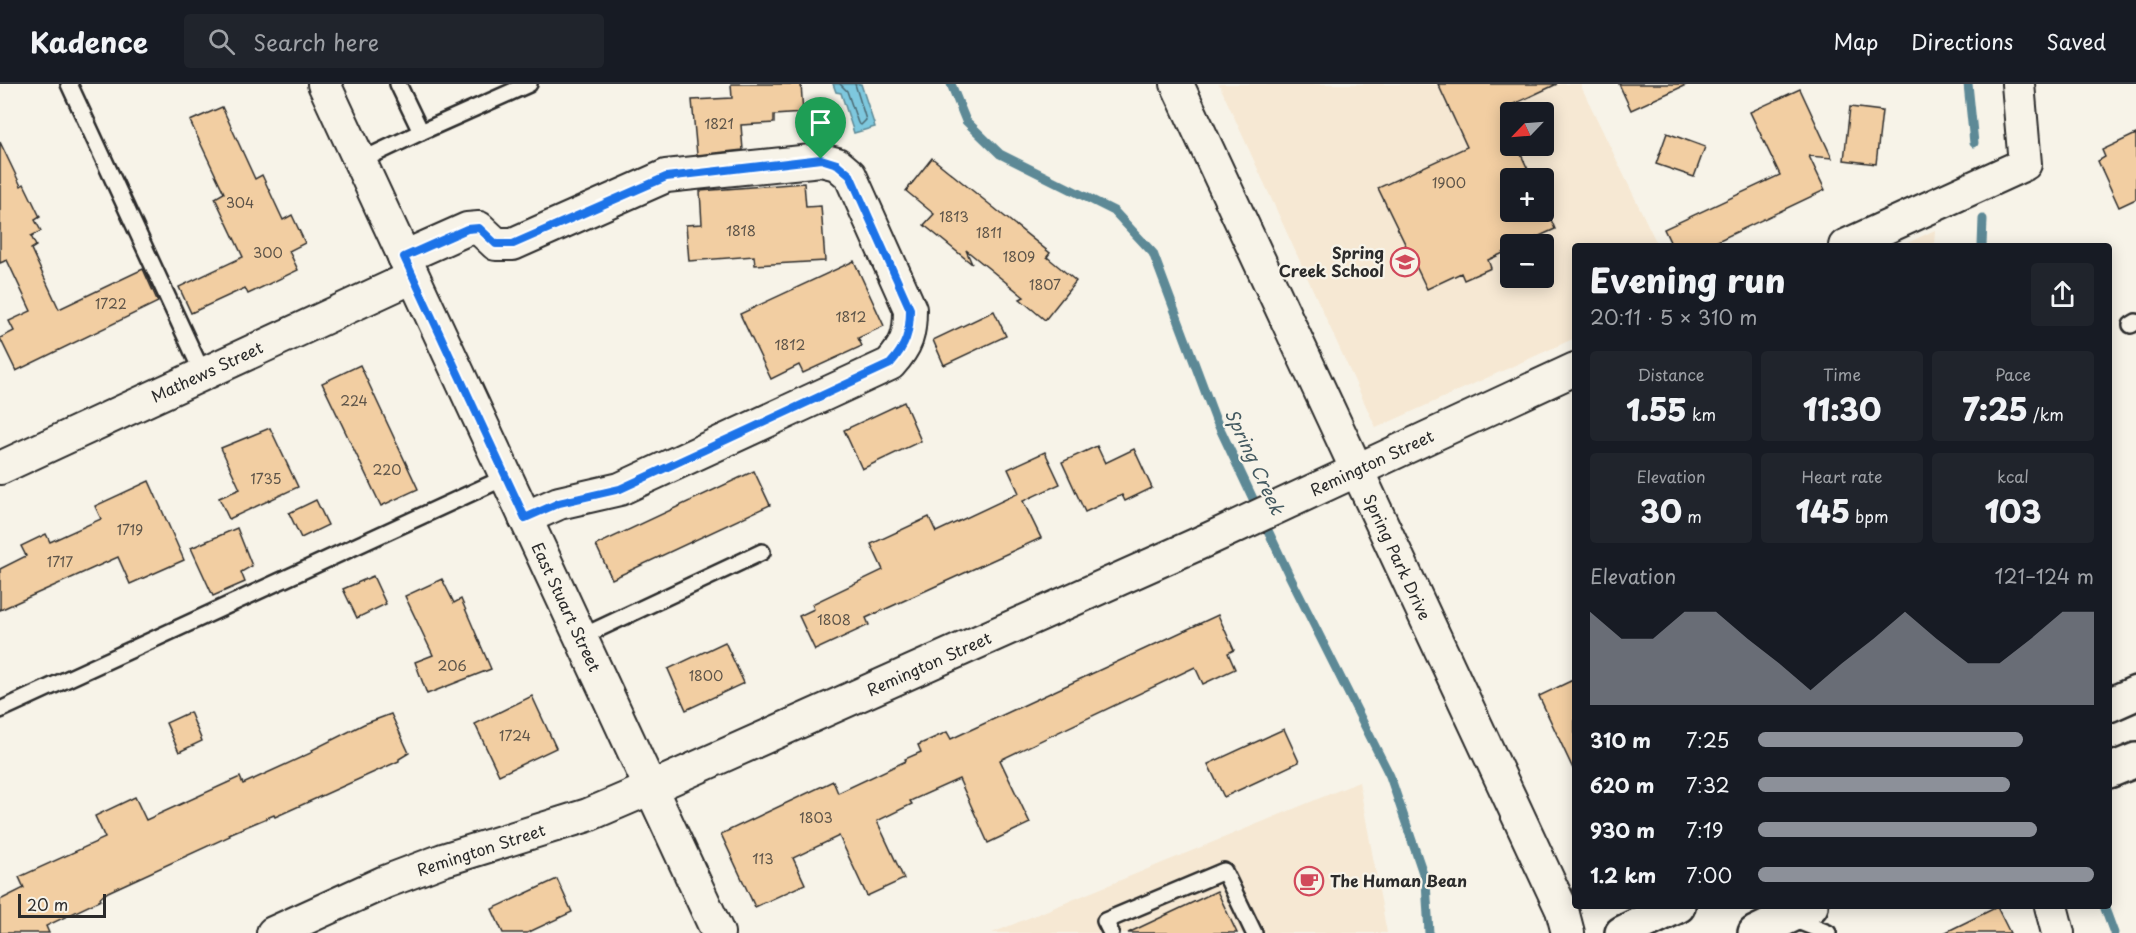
<!DOCTYPE html>
<html lang="en">
<head>
<meta charset="utf-8">
<style>
  body { margin:0; font-family:"Playpen Sans",sans-serif; background:#20242c; color:#f1f3f6; height:100vh; display:flex; flex-direction:column; font-size:22px; white-space:nowrap }
  * { box-sizing:border-box; margin:0 }
  p { font-size:20px; color:#9ea1a6 }
  .icon { flex:none; width:33px; height:33px; fill:none; stroke:currentColor; stroke-width:2; stroke-linecap:round; stroke-linejoin:round }
  .map { position:relative; flex:1; overflow:hidden }
  .drawer { position:absolute; left:1572px; top:159px; width:540px; height:666px; display:flex; flex-direction:column; background:#171b24; border-radius:6px; box-shadow:0 3px 15px #0003 }
  .drawer>* { flex:none }
  .needle { width:39px; rotate:245deg }
  .fabs { position:absolute; left:1500px; top:18px; display:grid; gap:12px }
  .fabs a { display:grid; place-items:center; width:54px; height:54px; border-radius:6px; background:#171b24; box-shadow:0 3px 15px #0003; font-size:30px }
  .scale { position:absolute; left:18px; bottom:15px; width:88px; box-sizing:border-box; padding-left:6px; border:3px solid #2b2b2b; border-top:0; font-size:16px; line-height:21px; white-space:nowrap; color:#2b2b2b; -webkit-text-stroke:4px #f7f3e8; paint-order:stroke }
  .pin { position:absolute; display:grid; place-items:center; width:51px; height:51px; color:#fff; margin:-62px -26px; border-radius:50% 50% 50% 0; rotate:-45deg; box-shadow:0 0 6px #0007 }
  .pin .icon { rotate:45deg }
  .round { display:grid; place-items:center; flex:none; width:63px; height:63px; border-radius:6px; background:#20242c }
  .summary { display:flex; align-items:center; justify-content:space-between; height:102px; padding:0 18px }
  h1 { font-size:33px; font-weight:800; line-height:45px }
  .figures { display:grid; grid-template-columns:repeat(3,1fr); gap:9px; height:102px; padding:6px 18px }
  .figures div { display:grid; align-content:center; border-radius:6px; background:#20242c; text-align:center }
  .figures b { font-size:30px; font-weight:800 }
  .figures small { font-size:16px; font-weight:400 }
  .figures p { font-size:16px }
  .chart { height:168px; padding:12px 18px }
  .chart p { display:flex; justify-content:space-between }
  .chart svg { width:100%; height:108px; margin-top:6px; fill:#8c9099; opacity:.7 }
  ul { padding:0 18px; list-style:none; font-size:20px }
  li { display:grid; grid-template-columns:96px 72px 1fr; align-items:center; height:45px }
  li i { height:15px; border-radius:8px; background:#8c9099 }
  header { display:flex; align-items:center; gap:36px; box-sizing:border-box; height:84px; padding:0 30px; background:#171b24; border-bottom:2px solid #363941 }
  header strong { font-size:28px }
  nav { display:flex; gap:33px; margin-inline-start:auto; font-size:21px }
  .search { width:420px; height:54px; background:#20242c; display:flex; align-items:center; gap:15px; box-sizing:border-box; padding:0 21px; border-radius:6px; color:#9ea1a6; font-size:22px }
  .map>svg:first-child { display:block }
  .built { fill:#f6e8d3; fill-rule:evenodd }
  .water { fill:#7ec8de; stroke:#5d8996; stroke-width:1.5 }
  .lines { fill:none; stroke-linecap:round; stroke-linejoin:round }
  .shore { stroke:#4c6a73; stroke-width:1.5 }
  .stream { stroke:#5d8996; stroke-width:9 }
  .building { fill:#f2cea2; stroke:#2b2b2b; stroke-width:1.5 }
  .lane-casing { stroke:#2b2b2b; stroke-width:20 }
  .street-casing { stroke:#2b2b2b; stroke-width:36 }
  .highway-casing { stroke:#2b2b2b; stroke-width:38 }
  .lane { stroke:#f7f3e8; stroke-width:15 }
  .street { stroke:#f7f3e8; stroke-width:32 }
  .highway { stroke:#f7f3e8; stroke-width:33 }
  .route-casing { stroke:#fff; stroke-width:12 }
  .route { stroke:#1a73e8; stroke-width:8 }
  .labels { text-anchor:middle; stroke-width:4.5; stroke-linejoin:round; paint-order:stroke }
  .number-label { font-size:14px; fill:#5d5449 }
  .poi-label { font-size:16px; font-weight:bold; fill:#2b2b2b; stroke:#f7f3e8; text-anchor:end }
  .street-label { font-size:16px; fill:#2b2b2b; stroke:#f7f3e8 }
  .water-label { font-size:18px; font-style:italic; fill:#445a61; stroke:#f7f3e8 }
</style>
</head>
<body>
<header>
<strong>Kadence</strong>
<div class="search"><svg class="icon" aria-label="search" viewBox="0 0 24 24"><circle cx="10" cy="10" r="6"/><path d="M15 15l6 6"/></svg>Search here</div>
<nav><a>Map</a><a>Directions</a><a>Saved</a></nav>
</header>
<div class="map">
<svg width="2136" height="849" viewBox="0 0 2136 849">
  <rect width="100%" height="100%" fill="#f7f3e8"/>
  <filter id="ink" filterUnits="userSpaceOnUse"><feTurbulence type="fractalNoise" baseFrequency=".0167" numOctaves="2"/><feDisplacementMap in="SourceGraphic" scale="12" xChannelSelector="R" yChannelSelector="G"/><feConvolveMatrix kernelMatrix="1 2 1 2 8 2 1 2 1" color-interpolation-filters="sRGB"/></filter>
  <g filter="url(#ink)">
    <!-- built -->
    <g class="built">
      <path d="M1219,0H1580L1658,162H1575V254L1376,344ZM1510,28H1544V62H1510ZM1510,94H1544V128H1510ZM1510,160H1544V194H1510Z"/>
      <polygon points="1935,146 1934,162 1901,162"/>
      <polygon points="1359,698 1387,849 992,849"/>
    </g>
    <!-- water -->
    <polygon class="water" points="833,0 861,0 875,43 854,49 841,9 836,8"/>
    <g class="lines">
      <!-- shore -->
      <polyline class="shore" points="840,0 847,7 858,39 861,41 866,36 855,0"/>
      <!-- stream -->
      <g class="stream">
        <polyline points="951,0 966,37 1000,70 1114,127 1153,169 1215,334 1288,489 1390,692 1426,798 1429,849"/>
        <polyline points="1968,0 1974,59"/>
        <polyline points="1982,162 1983,135"/>
        <polyline points="2104,822 2114,849"/>
      </g>
    </g>
    <!-- building -->
    <g class="building">
      <polygon points="731,0 801,0 803,29 774,31 774,39 741,41 743,66 697,71 692,16 732,14"/>
      <polygon points="1438,0 1557,0 1501,26 1510,48 1510,62 1517,62 1532,94 1510,94 1510,128 1544,128 1544,119 1555,145 1522,160 1510,160 1510,166 1488,176 1491,184 1464,196 1461,189 1427,205 1378,104 1467,63"/>
      <polygon points="1619,0 1688,0 1631,26"/>
      <polygon points="1800,5 1832,74 1809,72 1825,106 1707,162 1672,162 1664,145 1780,91 1750,28"/>
      <polygon points="222,23 255,95 262,91 283,136 292,131 305,159 289,167 298,186 248,210 245,204 191,229 179,203 243,173 215,114 224,109 190,37"/>
      <polygon points="1850,23 1882,27 1876,80 1844,76"/>
      <polygon points="1667,49 1705,63 1694,93 1656,80"/>
      <polygon points="2136,50 2136,115 2119,123 2098,77 2105,73 2102,66"/>
      <polygon points="0,58 21,102 24,100 40,133 35,136 41,147 31,152 36,162 31,165 59,225 143,185 158,218 16,287 0,254 14,247 9,237 31,227 7,176 0,179"/>
      <polygon points="932,74 1050,169 1047,173 1076,197 1045,236 1020,215 1024,213 966,166 972,180 924,141 934,130 906,107"/>
      <polygon points="804,99 806,123 821,122 825,177 755,181 754,172 689,177 686,141 702,140 700,107"/>
      <polygon points="854,177 884,242 858,254 862,262 803,289 799,281 771,295 740,230"/>
      <polygon points="994,227 1006,252 944,281 933,256"/>
      <polygon points="360,281 418,405 381,422 322,299"/>
      <polygon points="904,318 921,357 862,385 844,346"/>
      <polygon points="270,344 298,403 229,435 219,414 240,405 221,364"/>
      <polygon points="1097,362 1105,379 1134,365 1152,404 1125,417 1122,411 1085,428 1062,378"/>
      <polygon points="1045,368 1060,400 1023,417 1041,454 866,534 869,541 815,566 799,532 814,525 812,520 883,486 871,460 929,433 936,448 1019,409 1008,385"/>
      <polygon points="754,387 770,421 612,495 596,461"/>
      <polygon points="149,397 184,476 130,500 118,473 0,526 0,485 26,472 21,462 46,450 50,458 101,435 95,422"/>
      <polygon points="316,416 328,441 301,454 289,429"/>
      <polygon points="237,444 252,482 241,488 245,498 213,512 191,464"/>
      <polygon points="373,492 386,520 357,534 343,505"/>
      <polygon points="442,495 454,519 461,515 491,585 427,610 415,578 433,571 405,512"/>
      <polygon points="1218,531 1234,566 1228,569 1235,585 1203,600 1195,583 1000,676 1030,739 988,759 959,695 910,717 912,720 877,737 904,795 867,812 839,752 793,774 805,800 755,823 721,750 833,697 838,709 906,677 905,675 921,668 918,661 947,648 951,655"/>
      <polygon points="725,558 744,599 686,626 668,585"/>
      <polygon points="1575,595 1575,689 1539,612"/>
      <polygon points="532,612 556,664 499,691 475,640"/>
      <polygon points="190,628 202,657 179,668 166,639"/>
      <polygon points="391,630 409,669 399,675 399,677 275,733 274,731 229,750 230,752 108,808 100,814 101,816 46,842 49,849 0,849 0,816 24,804 19,793 105,754 95,732 135,713 146,736 240,693 243,700 313,668 312,666 364,640"/>
      <polygon points="1284,645 1299,678 1224,713 1208,680"/>
      <polygon points="557,795 572,828 527,849 503,849 492,825"/>
      <polygon points="1217,807 1237,849 1128,849"/>
      <polygon points="1997,823 2010,849 1944,849"/>
    </g>
    <g class="lines">
      <!-- lane casing -->
      <g class="lane-casing">
        <g id="lane">
          <polyline points="69,0 203,290"/>
          <polyline points="421,48 529,0"/>
          <polyline points="360,77 421,48 398,0"/>
          <polyline points="2131,241 2136,238"/>
          <polyline points="581,553 762,468"/>
          <polyline points="0,626 506,393"/>
          <polyline points="1790,834 1828,849"/>
          <polyline points="1111,849 1105,837 1224,787 1254,849"/>
        </g>
      </g>
      <!-- street casing -->
      <g class="street-casing">
        <g id="street">
          <polyline points="324,0 718,849"/>
          <polyline points="1177,0 1562,826 1568,849"/>
          <polyline points="1845,162 2025,80 2018,0"/>
          <path d="M404,173L467,145L479,144L496,160H513L666,92L821,76L837,80L850,91L910,225C910,251 907,261 890,280L620,405L559,419L525,434"/>
          <polyline points="0,384 413,193"/>
          <polyline points="2051,822 2058,849"/>
          <polyline points="273,849 385,798 443,776 588,731 651,704 1211,454 1575,285"/>
        </g>
      </g>
      <!-- highway casing -->
      <g class="highway-casing">
        <g id="highway">
          <polyline points="2109,621 2136,609"/>
          <polyline points="2109,687 2136,676"/>
          <polyline points="1622,849 1678,822"/>
          <polyline points="1755,849 1811,822"/>
        </g>
      </g>
      <!-- lane -->
      <use href="#lane" class="lane"/>
      <!-- street -->
      <use href="#street" class="street"/>
      <!-- highway -->
      <use href="#highway" class="highway"/>
    </g>
  </g>
  <g class="lines" filter="url(#ink)">
    <!-- route casing -->
    <g class="route-casing">
      <path id="route" d="M821,75L837,80L850,91L910,225C910,249 906,262 890,280L620,405L559,419L525,434L404,173L467,145L479,144L496,160H513L666,93Z"/>
    </g>
    <!-- route -->
    <use href="#route" class="route"/>
  </g>
  <!-- icons -->
  <defs>
    <g id="school-ring" transform="scale(1.5)"><circle r="9.5" fill="#f7f3e8" stroke="#d1495b" stroke-width="1.5"/><path d="M0-5L7-2L0 1L-7-2ZM-4 1L0 2.5L4 1V4Q0 6-4 4Z" fill="#d1495b"/></g>
    <g id="cafe-ring" transform="scale(1.5)"><circle r="9.5" fill="#f7f3e8" stroke="#d1495b" stroke-width="1.5"/><path d="M-5.5-4.5H6V0H3Q3 3.5 0 3.5H-2.5Q-5.5 3.5-5.5 0ZM3-3.2v2h1.7v-2ZM-6 4.5H4V6H-6Z" fill="#d1495b"/></g>
  </defs>
  <g fill-rule="evenodd">
    <use href="#school-ring" x="1405" y="178"/>
    <use href="#cafe-ring" x="1309" y="797"/>
  </g>
  <g class="labels">
    <!-- number labels -->
    <g class="number-label">
      <text x="719" y="45">1821</text>
      <text x="1449" y="104">1900</text>
      <text x="240" y="124">304</text>
      <text x="954" y="138">1813</text>
      <text x="741" y="152">1818</text>
      <text x="989" y="154">1811</text>
      <text x="268" y="174">300</text>
      <text x="1019" y="178">1809</text>
      <text x="1045" y="206">1807</text>
      <text x="111" y="225">1722</text>
      <text x="851" y="238">1812</text>
      <text x="790" y="266">1812</text>
      <text x="354" y="322">224</text>
      <text x="387" y="391">220</text>
      <text x="266" y="400">1735</text>
      <text x="130" y="451">1719</text>
      <text x="60" y="483">1717</text>
      <text x="834" y="541">1808</text>
      <text x="452" y="587">206</text>
      <text x="706" y="597">1800</text>
      <text x="515" y="657">1724</text>
      <text x="816" y="739">1803</text>
      <text x="763" y="780">113</text>
    </g>
    <!-- poi labels -->
    <g class="poi-label">
      <text x="1384" y="175">Spring<tspan x="1384" dy="18">Creek School</tspan></text>
      <text x="1330" y="803" text-anchor="start">The Human Bean</text>
    </g>
    <!-- street labels -->
    <g class="street-label">
      <text transform="translate(207 288) rotate(-25)" y="6">Mathews Street</text>
      <text transform="translate(1372 379) rotate(-25)" y="6">Remington Street</text>
      <text transform="translate(1397 473) rotate(65)" y="6">Spring Park Drive</text>
      <text transform="translate(566 523) rotate(65)" y="6">East Stuart Street</text>
      <text transform="translate(929 580) rotate(-24)" y="6">Remington Street</text>
      <text transform="translate(481 766) rotate(-18)" y="6">Remington Street</text>
    </g>
    <!-- water labels -->
    <g class="water-label">
      <text transform="translate(1254 378) rotate(65)" y="6">Spring Creek</text>
    </g>
  </g>
</svg>
<div class="fabs">
<a><svg class="needle" viewBox="-14 -14 28 28"><path d="M0-13l5 13h-10z" fill="#e53935"/><path d="M0 13l5-13h-10z" fill="#9ea1a6"/></svg></a>
<a>+</a>
<a>−</a>
</div>
<div class="scale">20 m</div>
<div class="pin" style="left:821px;top:75px;background:#1e9e55"><svg class="icon" aria-label="arrive" viewBox="0 0 24 24"><path d="M6 21V4h12l-3 4 3 4H6"/></svg></div>
<section class="drawer">
<div class="summary"><div><h1>Evening run</h1><p>20:11 · 5 × 310 m</p></div><a class="round"><svg class="icon" aria-label="share" viewBox="0 0 24 24"><path d="M12 15V3M7 8l5-5 5 5M5 13v7h14v-7"/></svg></a></div>
<div class="figures">
<div><p>Distance</p><b>1.55<small> km</small></b></div>
<div><p>Time</p><b>11:30</b></div>
<div><p>Pace</p><b>7:25<small> /km</small></b></div>
</div>
<div class="figures">
<div><p>Elevation</p><b>30<small> m</small></b></div>
<div><p>Heart rate</p><b>145<small> bpm</small></b></div>
<div><p>kcal</p><b>103</b></div>
</div>
<div class="chart"><p><span>Elevation</span>121–124 m</p>
<svg viewBox="0 0 160 44" preserveAspectRatio="none"><path d="M0 44V6L10 17L20 17L30 6L40 6L50 17L60 27L70 38L80 27L90 17L100 6L110 17L120 27L130 27L140 17L150 6L160 6V44z"/></svg>
</div>
<ul>
<li><b>310 m</b>7:25<i style="width:79%"></i></li>
<li><b>620 m</b>7:32<i style="width:75%"></i></li>
<li><b>930 m</b>7:19<i style="width:83%"></i></li>
<li><b>1.2 km</b>7:00<i style="width:100%"></i></li>
</ul>
</section>
</div>
</body>
</html>
